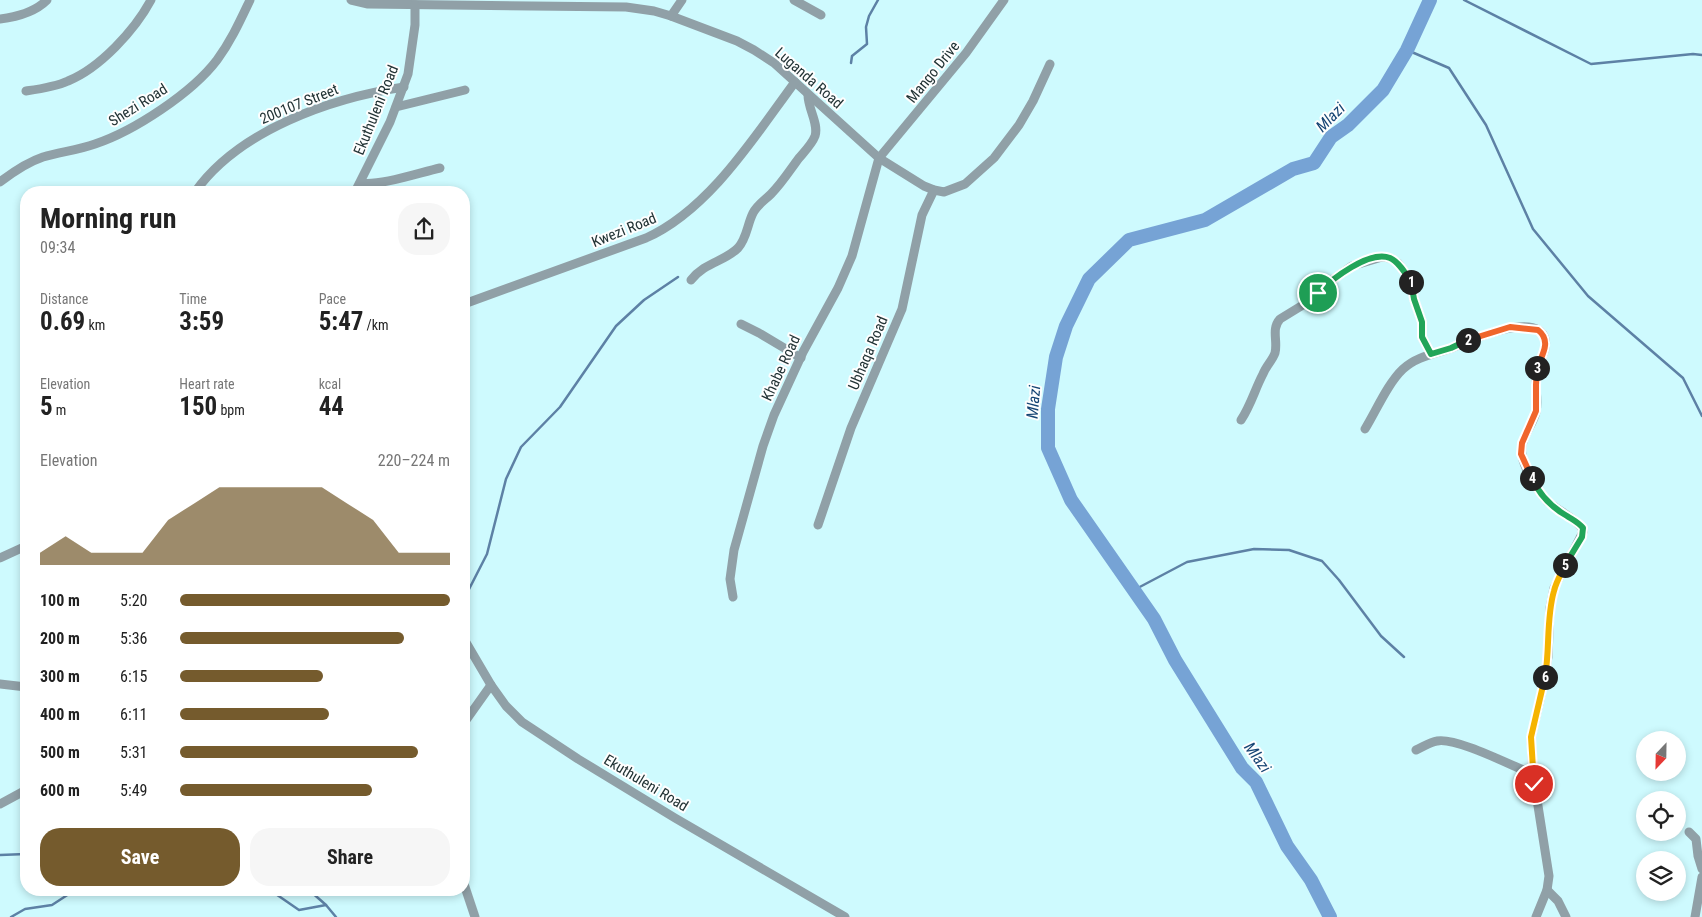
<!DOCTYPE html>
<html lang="en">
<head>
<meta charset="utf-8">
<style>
  body { margin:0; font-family:"Roboto Condensed",sans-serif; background:#f6f6f6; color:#222; height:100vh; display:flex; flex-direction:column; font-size:19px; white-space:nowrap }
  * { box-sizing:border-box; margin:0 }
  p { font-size:16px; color:#767676 }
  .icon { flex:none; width:28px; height:28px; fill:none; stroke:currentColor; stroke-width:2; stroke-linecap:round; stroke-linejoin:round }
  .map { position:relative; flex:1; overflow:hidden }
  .details { position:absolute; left:20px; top:186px; width:450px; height:710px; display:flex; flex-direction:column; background:#fff; border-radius:20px; box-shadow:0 2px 8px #0003 }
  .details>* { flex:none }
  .needle { width:32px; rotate:202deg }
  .tools { position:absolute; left:1636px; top:731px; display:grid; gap:10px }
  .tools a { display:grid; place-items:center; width:50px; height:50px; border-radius:50%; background:#fff; box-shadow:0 2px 8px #0003; font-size:25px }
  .pin { position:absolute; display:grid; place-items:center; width:42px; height:42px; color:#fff; margin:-21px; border:2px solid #fff; border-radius:50%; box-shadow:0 1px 5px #0007 }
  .km { position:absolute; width:25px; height:25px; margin:-12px; border-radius:50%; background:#222; color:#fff; font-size:14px; line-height:25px; text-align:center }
  .round { display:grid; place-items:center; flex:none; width:52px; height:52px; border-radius:20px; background:#f6f6f6 }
  .overview { display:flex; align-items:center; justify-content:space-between; height:85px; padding:0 20px }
  h1 { font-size:28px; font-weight:700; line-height:38px }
  .metrics { display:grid; grid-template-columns:repeat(3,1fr); gap:8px; height:85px; padding:5px 20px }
  .metrics div { display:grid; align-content:center }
  .metrics b { font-size:25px; font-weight:700 }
  .metrics small { font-size:14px; font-weight:400 }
  .metrics p { font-size:14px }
  .chart { height:140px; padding:10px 20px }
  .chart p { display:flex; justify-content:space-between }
  .chart svg { width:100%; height:90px; margin-top:5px; fill:#755b2d; opacity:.7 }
  .cta { display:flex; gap:10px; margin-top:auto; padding:10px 20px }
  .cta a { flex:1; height:58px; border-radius:20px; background:#755b2d; color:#fff; font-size:20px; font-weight:700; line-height:58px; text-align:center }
  .cta a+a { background:#f6f6f6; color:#222 }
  ul { padding:0 20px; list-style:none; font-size:16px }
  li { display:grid; grid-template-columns:80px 60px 1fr; align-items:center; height:38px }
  li i { height:12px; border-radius:6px; background:#755b2d }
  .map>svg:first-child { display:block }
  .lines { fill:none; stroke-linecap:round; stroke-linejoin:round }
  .stream { stroke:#5d81a5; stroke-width:2.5 }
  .river { stroke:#76a3d5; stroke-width:14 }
  .street { stroke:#90a0a7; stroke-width:9 }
  .split-1-casing { stroke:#fff; stroke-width:10 }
  .split-2-casing { stroke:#fff; stroke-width:10 }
  .split-3-casing { stroke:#fff; stroke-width:10 }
  .split-4-casing { stroke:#fff; stroke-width:10 }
  .split-5-casing { stroke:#fff; stroke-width:10 }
  .split-6-casing { stroke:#fff; stroke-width:10 }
  .split-7-casing { stroke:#fff; stroke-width:10 }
  .split-1 { stroke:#22a559; stroke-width:6 }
  .split-2 { stroke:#22a559; stroke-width:6 }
  .split-3 { stroke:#f0652b; stroke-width:6 }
  .split-4 { stroke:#f0652b; stroke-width:6 }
  .split-5 { stroke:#22a559; stroke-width:6 }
  .split-6 { stroke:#f5b400; stroke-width:6 }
  .split-7 { stroke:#f5b400; stroke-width:6 }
  .labels { text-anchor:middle; stroke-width:4; stroke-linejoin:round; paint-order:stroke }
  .street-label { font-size:15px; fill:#223335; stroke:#fefefe }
  .water-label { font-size:16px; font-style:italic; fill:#164574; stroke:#fefefe }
</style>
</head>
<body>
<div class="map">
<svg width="1702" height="917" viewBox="0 0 1702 917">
  <rect width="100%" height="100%" fill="#cefafe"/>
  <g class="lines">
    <!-- stream -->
    <g class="stream">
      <polyline points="1464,0 1591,64 1693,54 1702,55"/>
      <polyline points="1407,50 1449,68 1486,125 1533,229 1588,296 1683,378 1702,416"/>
      <polyline points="851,63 852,56 867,44 866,27 869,16 878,0"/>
      <polyline points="1134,590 1187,562 1254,549 1289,550 1322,561 1339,580 1381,636 1404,657"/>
      <polyline points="464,599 487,554 506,479 521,447 560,407 616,326 644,300 678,277"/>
      <polyline points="0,855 26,854"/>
      <polyline points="270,890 299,910 326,905 336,917"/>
      <polyline points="309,890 326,905"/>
      <polyline points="11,917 25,909 52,905 75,890"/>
    </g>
    <!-- river -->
    <polyline class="river" points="1330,917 1311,880 1287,846 1256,782 1242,768 1175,660 1154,619 1071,500 1048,448 1048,409 1056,357 1066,326 1089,279 1129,240 1205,220 1293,169 1314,163 1331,137 1348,125 1383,90 1407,50 1430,0"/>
    <!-- street -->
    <g class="street">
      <polyline points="351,0 368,4 626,7 654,11 671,16 737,41 754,50 774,63 879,158 924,186 934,190 944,192 965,184 994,158 1019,125 1033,101 1050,64"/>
      <polyline points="794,0 821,15"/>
      <polyline points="671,16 682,0"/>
      <path d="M0,19C16,17 35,12 47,0"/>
      <path d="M26,91C40,89 55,87 68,81C100,68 135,30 151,0"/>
      <polyline points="396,107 465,90"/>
      <path d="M0,182C13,172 28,162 43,157C60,152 78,150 95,144C134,131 192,93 217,60C231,41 240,21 250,0"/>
      <path d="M360,183C381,186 418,173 440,168"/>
      <path d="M195,192C239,130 331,98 404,87"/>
      <polyline points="355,192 390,122 408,74 415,25 415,5"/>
      <path d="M691,280C705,262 724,262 738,248C747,238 747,225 753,213C757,205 765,200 771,194C782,183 790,170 799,158C805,151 812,144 815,136C819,124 808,109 808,95"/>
      <path d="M464,304L646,238C709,210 755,136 795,82"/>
      <polyline points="741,324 759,333 801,358"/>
      <path d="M1241,420C1251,405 1255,389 1263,374C1266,366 1272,361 1275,353C1278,341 1271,329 1280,319L1311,300L1328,283L1352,266L1382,257L1390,258L1398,263L1411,281L1414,299L1422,322V337L1431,354"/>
      <path d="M1365,429C1376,411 1388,383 1403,369C1417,356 1435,354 1452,348C1468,341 1537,310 1545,339C1548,350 1539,360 1536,371C1534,385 1539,399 1536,412C1532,427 1519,440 1522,455C1524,469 1538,491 1547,501C1556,510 1583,522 1583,532L1554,588L1550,608L1548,657L1540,700L1531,737L1533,774L1549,876L1547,890L1536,917"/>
      <polyline points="818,525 851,428 902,309 922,215 934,190"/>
      <polyline points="0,558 26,546"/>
      <polyline points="733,597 730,579 734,550 763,446 774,415 803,352 838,288 852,256 879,158 966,53 1004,0"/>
      <polyline points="464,639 491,685 506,706 522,722 578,759 675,818 845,917"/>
      <polyline points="0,684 26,687"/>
      <polyline points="464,723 491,685"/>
      <path d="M1416,750C1423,747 1430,742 1437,741C1456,737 1512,766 1533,774"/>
      <polyline points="0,804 26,790"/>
      <polyline points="1689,832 1696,839 1698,856 1702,869"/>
      <polyline points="464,884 475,917"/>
      <polyline points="1547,890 1558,901 1566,917"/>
      <polyline points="1695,917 1702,877"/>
    </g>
  </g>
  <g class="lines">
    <!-- split-1 casing -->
    <g class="split-1-casing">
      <path id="split-1" d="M1318,293C1332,279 1369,250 1390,258C1399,262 1406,274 1411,282"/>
    </g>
    <!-- split-2 casing -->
    <g class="split-2-casing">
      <polyline id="split-2" points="1411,282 1414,299 1422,322 1422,337 1431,354 1451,348 1468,340"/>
    </g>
    <!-- split-3 casing -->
    <g class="split-3-casing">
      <path id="split-3" d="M1468,340L1510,327L1538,330C1552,341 1542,355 1537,368"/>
    </g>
    <!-- split-4 casing -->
    <g class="split-4-casing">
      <polyline id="split-4" points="1532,478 1521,454 1522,443 1536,411 1536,385 1537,368"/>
    </g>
    <!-- split-5 casing -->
    <g class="split-5-casing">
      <path id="split-5" d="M1532,478C1539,494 1551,507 1567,516C1573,520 1578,522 1583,528L1582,537L1565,565"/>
    </g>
    <!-- split-6 casing -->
    <g class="split-6-casing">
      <path id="split-6" d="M1545,677C1550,649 1546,618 1554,591C1556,582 1561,574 1565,565"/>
    </g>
    <!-- split-7 casing -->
    <g class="split-7-casing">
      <polyline id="split-7" points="1534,784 1531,737 1545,677"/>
    </g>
    <!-- split-1 -->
    <use href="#split-1" class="split-1"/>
    <!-- split-2 -->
    <use href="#split-2" class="split-2"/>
    <!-- split-3 -->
    <use href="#split-3" class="split-3"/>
    <!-- split-4 -->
    <use href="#split-4" class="split-4"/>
    <!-- split-5 -->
    <use href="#split-5" class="split-5"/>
    <!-- split-6 -->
    <use href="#split-6" class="split-6"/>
    <!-- split-7 -->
    <use href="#split-7" class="split-7"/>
  </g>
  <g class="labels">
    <!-- street labels -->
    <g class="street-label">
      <text transform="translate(933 72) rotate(-51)" y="5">Mango Drive</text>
      <text transform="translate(809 78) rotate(41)" y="5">Luganda Road</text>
      <text transform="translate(299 104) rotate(-22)" y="5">200107 Street</text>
      <text transform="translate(138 105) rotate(-32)" y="5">Shezi Road</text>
      <text transform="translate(376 110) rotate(-68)" y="5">Ekuthuleni Road</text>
      <text transform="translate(624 230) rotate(-22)" y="5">Kwezi Road</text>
      <text transform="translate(868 353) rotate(-67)" y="5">Ubhaqa Road</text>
      <text transform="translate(781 368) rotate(-65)" y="5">Khabe Road</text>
      <text transform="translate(646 783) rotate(31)" y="5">Ekuthuleni Road</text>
    </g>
    <!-- water labels -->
    <g class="water-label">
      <text transform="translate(1330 117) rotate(-45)" y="6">Mlazi</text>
      <text transform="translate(1033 402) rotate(-85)" y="6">Mlazi</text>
      <text transform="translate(1258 757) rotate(54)" y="6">Mlazi</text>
    </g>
  </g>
</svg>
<div class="tools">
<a><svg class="needle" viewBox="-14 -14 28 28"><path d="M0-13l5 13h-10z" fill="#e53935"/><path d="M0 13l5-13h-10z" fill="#767676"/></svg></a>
<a><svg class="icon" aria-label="locate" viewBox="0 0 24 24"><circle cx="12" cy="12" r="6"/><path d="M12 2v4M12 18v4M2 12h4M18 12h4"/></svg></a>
<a><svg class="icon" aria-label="layers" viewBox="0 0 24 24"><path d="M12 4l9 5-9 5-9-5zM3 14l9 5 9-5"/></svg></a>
</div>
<div class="pin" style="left:1318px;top:293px;background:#1e9e55"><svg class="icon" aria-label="arrive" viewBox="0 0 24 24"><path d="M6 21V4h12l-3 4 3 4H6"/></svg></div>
<div class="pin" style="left:1534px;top:784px;background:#d93025"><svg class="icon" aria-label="check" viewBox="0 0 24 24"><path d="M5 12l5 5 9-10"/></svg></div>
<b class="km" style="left:1411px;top:282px">1</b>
<b class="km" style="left:1468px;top:340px">2</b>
<b class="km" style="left:1537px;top:368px">3</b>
<b class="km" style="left:1532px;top:478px">4</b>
<b class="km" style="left:1565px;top:565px">5</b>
<b class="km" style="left:1545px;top:677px">6</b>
<section class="details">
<div class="overview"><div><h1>Morning run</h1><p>09:34</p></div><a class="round"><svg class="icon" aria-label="share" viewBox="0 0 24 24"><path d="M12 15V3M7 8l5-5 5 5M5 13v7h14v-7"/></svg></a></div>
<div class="metrics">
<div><p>Distance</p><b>0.69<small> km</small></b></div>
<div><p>Time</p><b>3:59</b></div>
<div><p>Pace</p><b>5:47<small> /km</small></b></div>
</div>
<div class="metrics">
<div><p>Elevation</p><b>5<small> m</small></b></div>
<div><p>Heart rate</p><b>150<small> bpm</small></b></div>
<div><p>kcal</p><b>44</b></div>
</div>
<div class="chart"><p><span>Elevation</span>220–224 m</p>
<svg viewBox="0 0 160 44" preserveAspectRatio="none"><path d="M0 44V38L10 30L20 38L30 38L40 38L50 22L60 14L70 6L80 6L90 6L100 6L110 6L120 14L130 22L140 38L150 38L160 38V44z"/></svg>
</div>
<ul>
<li><b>100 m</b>5:20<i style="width:100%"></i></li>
<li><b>200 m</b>5:36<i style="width:83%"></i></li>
<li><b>300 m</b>6:15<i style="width:53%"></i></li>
<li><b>400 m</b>6:11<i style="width:55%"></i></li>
<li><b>500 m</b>5:31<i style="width:88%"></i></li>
<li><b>600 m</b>5:49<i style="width:71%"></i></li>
</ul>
<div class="cta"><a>Save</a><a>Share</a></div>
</section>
</div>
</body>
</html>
